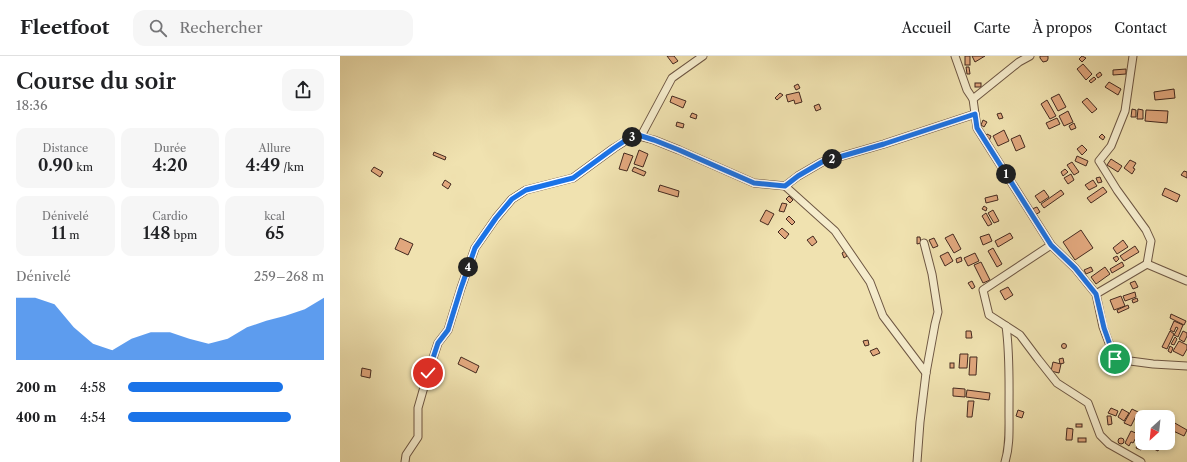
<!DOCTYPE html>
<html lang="fr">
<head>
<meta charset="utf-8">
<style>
  body { margin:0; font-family:"Libre Caslon Text",serif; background:#f6f6f6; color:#202124; height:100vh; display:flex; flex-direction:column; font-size:15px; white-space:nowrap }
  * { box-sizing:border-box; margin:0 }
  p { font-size:13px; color:#757577 }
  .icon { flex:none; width:22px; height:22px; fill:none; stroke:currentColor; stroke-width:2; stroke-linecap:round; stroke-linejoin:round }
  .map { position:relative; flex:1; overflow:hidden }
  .drawer { display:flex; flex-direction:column; background:#fff; width:340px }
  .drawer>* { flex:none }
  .needle { width:26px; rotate:207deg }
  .buttons { position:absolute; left:795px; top:354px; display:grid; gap:8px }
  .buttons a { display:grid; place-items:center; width:40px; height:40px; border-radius:8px; background:#fff; box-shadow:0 2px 6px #0003; font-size:20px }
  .pin { position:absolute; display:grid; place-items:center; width:34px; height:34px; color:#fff; margin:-17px; border:2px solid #fff; border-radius:50%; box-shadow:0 1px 4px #0007 }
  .km { position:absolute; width:20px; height:20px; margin:-10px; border-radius:50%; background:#222; color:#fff; font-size:11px; line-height:20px; text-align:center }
  .round { display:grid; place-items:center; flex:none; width:42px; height:42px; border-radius:12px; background:#f6f6f6 }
  .head { display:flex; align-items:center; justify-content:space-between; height:68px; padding:0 16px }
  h1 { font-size:22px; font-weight:600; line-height:30px }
  .stats { display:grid; grid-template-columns:repeat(3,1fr); gap:6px; height:68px; padding:4px 16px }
  .stats div { display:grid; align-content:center; border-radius:10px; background:#f6f6f6; text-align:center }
  .stats b { font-size:17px; font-weight:600 }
  .stats small { font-size:11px; font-weight:400 }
  .stats p { font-size:11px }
  .chart { height:112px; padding:8px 16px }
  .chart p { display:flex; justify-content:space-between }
  .chart svg { width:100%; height:72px; margin-top:4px; fill:#1a73e8; opacity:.7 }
  ul { padding:0 16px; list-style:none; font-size:13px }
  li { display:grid; grid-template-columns:64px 48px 1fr; align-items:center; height:30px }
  li i { height:10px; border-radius:5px; background:#1a73e8 }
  header { display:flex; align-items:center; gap:24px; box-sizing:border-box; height:56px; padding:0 20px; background:#fff; border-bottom:1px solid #e0e0e0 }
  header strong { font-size:19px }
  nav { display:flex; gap:22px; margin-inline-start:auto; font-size:14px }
  .search { width:280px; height:36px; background:#f6f6f6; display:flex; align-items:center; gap:10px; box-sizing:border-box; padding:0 14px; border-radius:12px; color:#757577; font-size:15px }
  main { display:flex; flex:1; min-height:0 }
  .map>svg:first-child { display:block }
  .building { fill:#e1a77d; stroke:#43291f }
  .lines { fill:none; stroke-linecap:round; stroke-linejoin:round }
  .minor-casing { stroke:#6e5743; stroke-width:9 }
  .minor { stroke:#f5eccc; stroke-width:7 }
  .route-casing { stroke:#fff; stroke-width:8 }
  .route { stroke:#1a73e8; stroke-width:5 }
</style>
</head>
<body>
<header>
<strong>Fleetfoot</strong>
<div class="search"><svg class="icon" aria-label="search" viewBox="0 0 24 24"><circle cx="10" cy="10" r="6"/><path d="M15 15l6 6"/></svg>Rechercher</div>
<nav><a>Accueil</a><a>Carte</a><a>À propos</a><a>Contact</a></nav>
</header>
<main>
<section class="drawer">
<div class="head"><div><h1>Course du soir</h1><p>18:36</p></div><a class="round"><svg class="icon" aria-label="share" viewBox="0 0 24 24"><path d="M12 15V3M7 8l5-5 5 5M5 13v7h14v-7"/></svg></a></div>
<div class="stats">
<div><p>Distance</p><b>0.90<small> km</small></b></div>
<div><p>Durée</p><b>4:20</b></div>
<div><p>Allure</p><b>4:49<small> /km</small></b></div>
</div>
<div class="stats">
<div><p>Dénivelé</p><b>11<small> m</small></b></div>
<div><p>Cardio</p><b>148<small> bpm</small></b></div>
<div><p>kcal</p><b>65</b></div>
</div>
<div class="chart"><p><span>Dénivelé</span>259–268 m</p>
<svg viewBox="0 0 160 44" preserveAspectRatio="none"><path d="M0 44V6L10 6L20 10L30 24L40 34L50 38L60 31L70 27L80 27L90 31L100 34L110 31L120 24L130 20L140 17L150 13L160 6V44z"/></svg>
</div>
<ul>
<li><b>200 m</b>4:58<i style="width:79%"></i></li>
<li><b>400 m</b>4:54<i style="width:83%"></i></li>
</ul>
</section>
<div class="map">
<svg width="847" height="406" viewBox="0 0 847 406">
  <rect width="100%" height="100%" fill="#f0e2b0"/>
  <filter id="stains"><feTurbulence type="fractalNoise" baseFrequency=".005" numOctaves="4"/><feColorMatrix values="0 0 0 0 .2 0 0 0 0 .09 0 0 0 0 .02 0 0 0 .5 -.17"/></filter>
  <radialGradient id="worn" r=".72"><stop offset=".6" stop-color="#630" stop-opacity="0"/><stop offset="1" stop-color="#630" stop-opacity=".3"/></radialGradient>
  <!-- building -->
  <g class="building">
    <polygon points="327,0 334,0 338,5 333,8"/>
    <rect x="625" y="0" width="5" height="9"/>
    <polygon points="632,0 645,0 635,6"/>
    <polygon points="700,0 708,0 708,3 707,5 703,6 700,2"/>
    <polygon points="742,0 746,2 742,6 739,3"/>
    <polygon points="743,8 752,18 746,24 737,13"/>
    <polygon points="626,11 629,11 630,18 627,18"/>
    <polygon points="786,13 786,18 773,19 773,14"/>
    <polygon points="760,16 762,19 758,22 756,19"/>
    <polygon points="754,21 756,23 751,27 749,25"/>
    <polygon points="769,26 781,33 778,39 765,31"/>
    <rect x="635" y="27" width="6" height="4"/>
    <polygon points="458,28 460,32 456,34 454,30"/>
    <polygon points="834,33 835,42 815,44 814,36"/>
    <polygon points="459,36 462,46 455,48 454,44 448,46 446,39"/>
    <polygon points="440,37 443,39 437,44 435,42"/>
    <polygon points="719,38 726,51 718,55 711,42"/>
    <polygon points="332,40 346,45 343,52 330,46"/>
    <polygon points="747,42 757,53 752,57 742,46"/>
    <polygon points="707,44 716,60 710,63 701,48"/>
    <polygon points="479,48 481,53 476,55 474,50"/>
    <polygon points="792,53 796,54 796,61 791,61"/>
    <polygon points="798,53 803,54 803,63 797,63"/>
    <polygon points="806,54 828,55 827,67 805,65"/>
    <polygon points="728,55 733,66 724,70 719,60"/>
    <polygon points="352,57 357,59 356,63 350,61"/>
    <polygon points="661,57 663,62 659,63 657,58"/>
    <polygon points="717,62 720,68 709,73 706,67"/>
    <polygon points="643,64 647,66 644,71 641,69"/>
    <polygon points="337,66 344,68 343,72 336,70"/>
    <polygon points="734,67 736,72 731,74 729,70"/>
    <polygon points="664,74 669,85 658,90 653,80"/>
    <polygon points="647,78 651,80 649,85 644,82"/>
    <polygon points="762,78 765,81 763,84 759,81"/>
    <polygon points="680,79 685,91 676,95 671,83"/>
    <polygon points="742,89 747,94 742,99 737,93"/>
    <polygon points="299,94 308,98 303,111 294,108"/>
    <polygon points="94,96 106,101 105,104 93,99"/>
    <polygon points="284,97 293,100 287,115 279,113"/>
    <polygon points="737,100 748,105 746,110 735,105"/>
    <polygon points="771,103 782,110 778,116 767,109"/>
    <polygon points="790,104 796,107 793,112 795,113 792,118 784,112"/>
    <polygon points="732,106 739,116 734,119 727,109"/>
    <polygon points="34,111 43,116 40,121 31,115"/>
    <polygon points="294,111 306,116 304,120 292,115"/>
    <polygon points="725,113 728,116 723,120 721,116"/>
    <polygon points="844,115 847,116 847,122 841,119"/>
    <polygon points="731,118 734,124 728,128 724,122"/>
    <polygon points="760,121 762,126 758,127 756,122"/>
    <polygon points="105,124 111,128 108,133 102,129"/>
    <polygon points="753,124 757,130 749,134 745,129"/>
    <polygon points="320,129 339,135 338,141 318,135"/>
    <polygon points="763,131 767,136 751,147 747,142"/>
    <polygon points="825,132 840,139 837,146 822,139"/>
    <polygon points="704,134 709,141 700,147 695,140"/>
    <polygon points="721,134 724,138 704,152 701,148"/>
    <polygon points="657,139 658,144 646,147 645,142"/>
    <polygon points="449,140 453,144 450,147 446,143"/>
    <polygon points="442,147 447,148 444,156 439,155"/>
    <polygon points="644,150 647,152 646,155 642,153"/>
    <polygon points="697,151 700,156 695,159 692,153"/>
    <polygon points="426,154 434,158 428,169 420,165"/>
    <polygon points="653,154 659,165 654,167 648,157"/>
    <polygon points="646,157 652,168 648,170 642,160"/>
    <polygon points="449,160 455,166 452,169 446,163"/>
    <polygon points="442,172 449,178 445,183 438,176"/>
    <polygon points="741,174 753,192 735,204 723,186"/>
    <polygon points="670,177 673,182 658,191 655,185"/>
    <polygon points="613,178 621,193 614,197 605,182"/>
    <polygon points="649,178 652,185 643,189 640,181"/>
    <polygon points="473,180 477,186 472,190 467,184"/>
    <polygon points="577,181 580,181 581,187 577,188"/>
    <polygon points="60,182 73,188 68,199 55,193"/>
    <polygon points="594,182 598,190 593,192 589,184"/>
    <polygon points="783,184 788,191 777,198 773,192"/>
    <polygon points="795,190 799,196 784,205 780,200"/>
    <polygon points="653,192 662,208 657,211 648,195"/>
    <polygon points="505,195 507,200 504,202 502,197"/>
    <polygon points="608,196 613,205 605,210 600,200"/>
    <polygon points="635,197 639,205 628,210 624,202"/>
    <polygon points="777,200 779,203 776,206 773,202"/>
    <polygon points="621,201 622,205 617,207 616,203"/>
    <polygon points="641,206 650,224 643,227 634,209"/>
    <polygon points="782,206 784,210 772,217 770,213"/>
    <polygon points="751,211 753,215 746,218 744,214"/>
    <polygon points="765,211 770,218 756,228 751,221"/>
    <polygon points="632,225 635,231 632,233 628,227"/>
    <polygon points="795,225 798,231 793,233 790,227"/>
    <polygon points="668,231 673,239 665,244 660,235"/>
    <polygon points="795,236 796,241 785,245 783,240"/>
    <polygon points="781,240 785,250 774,254 770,244"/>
    <polygon points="797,242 798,245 793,247 792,244"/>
    <polygon points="788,249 789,252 778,257 777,254"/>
    <polygon points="831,258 846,265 844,269 830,262"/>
    <polygon points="834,265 843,269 838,281 834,279 838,272 836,271 834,276 830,274"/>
    <polygon points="626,275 631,275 632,282 626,282"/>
    <polygon points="830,275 834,278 827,293 822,291"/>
    <polygon points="843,275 847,277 847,280 844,286 839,283"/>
    <polygon points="835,281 837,283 834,289 831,288"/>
    <polygon points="528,284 529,289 525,290 523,285"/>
    <polygon points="839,285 847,289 847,293 843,300 833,295"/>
    <circle cx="724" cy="290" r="2.5"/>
    <polygon points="830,290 833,292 831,297 828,295"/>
    <polygon points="537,292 540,297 533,300 530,295"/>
    <polygon points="620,298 628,298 627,312 619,312"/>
    <polygon points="121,301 139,310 136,317 118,308"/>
    <polygon points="630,301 637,301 636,319 629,319"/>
    <polygon points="723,302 724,307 720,308 719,303"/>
    <polygon points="713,306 721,308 719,317 711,315"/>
    <rect x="610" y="307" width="4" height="5"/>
    <polygon points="22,312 31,314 30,322 21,320"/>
    <polygon points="613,332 625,333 625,341 613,340"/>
    <polygon points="627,334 650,337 649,344 626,341"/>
    <polygon points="628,345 634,345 632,361 627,361"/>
    <polygon points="771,352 778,355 776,360 768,357"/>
    <polygon points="782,353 789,357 784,365 778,361"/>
    <polygon points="792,353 798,356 791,370 784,367"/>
    <polygon points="678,354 684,356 682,362 676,360"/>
    <polygon points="767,360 771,360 772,368 768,369"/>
    <polygon points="833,366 847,374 844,380 829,373"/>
    <rect x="736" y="368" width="6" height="3"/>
    <polygon points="727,372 733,373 732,384 726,384"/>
    <polygon points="791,375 798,378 793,387 791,386 789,390 785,387"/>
    <polygon points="802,380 802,387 805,387 801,394 796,392"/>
    <rect x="738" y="382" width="8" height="4"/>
    <circle cx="781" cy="385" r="3"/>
    <polygon points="817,388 820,390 818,395 814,393"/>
  </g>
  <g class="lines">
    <!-- minor casing -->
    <g class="minor-casing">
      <g id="minor">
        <polyline points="615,0 627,34 633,43 637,72 711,189 735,212 756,238 763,271 775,303 813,308 847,310"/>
        <polyline points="793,0 785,55 771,90 759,105 777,134 806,174 811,185 807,208"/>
        <polyline points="633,43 679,6 690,0"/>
        <polyline points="301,80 332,22 363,0"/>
        <polyline points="445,130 458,120 482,106 544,88 635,58"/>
        <polyline points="711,189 643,234 649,259 680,279 698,303 717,327 748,347 760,379 769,388 801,406"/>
        <polyline points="807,208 847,225"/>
        <polyline points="756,238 807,208"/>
        <polyline points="65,406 66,399 78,381 78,352 88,317 98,287 108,274 121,232 135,192 156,162 172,143 186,134 233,122 274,92 295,79 314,84 339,94 414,127 445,130 495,175 530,226 543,260 586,317"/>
        <polyline points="577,406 580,366 586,317 595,268 598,256 592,218 584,187"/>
        <path d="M665,406C670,390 669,373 669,357C669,328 670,298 666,270"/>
      </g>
    </g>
    <!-- minor -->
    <use href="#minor" class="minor"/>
  </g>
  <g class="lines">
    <!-- route casing -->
    <g class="route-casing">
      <polyline id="route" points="88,317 98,287 108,274 121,232 135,192 156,162 172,143 186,134 233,122 274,92 295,78 314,84 339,94 414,127 445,130 458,120 482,106 544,88 635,58 637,72 711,189 735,212 756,238 764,272 775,303"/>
    </g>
    <!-- route -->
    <use href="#route" class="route"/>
  </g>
  <rect width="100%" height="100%" filter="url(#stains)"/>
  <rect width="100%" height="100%" fill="url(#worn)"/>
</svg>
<div class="buttons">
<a><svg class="needle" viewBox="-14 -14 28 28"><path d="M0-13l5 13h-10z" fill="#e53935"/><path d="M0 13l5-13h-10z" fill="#757577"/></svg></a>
</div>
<div class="pin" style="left:775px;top:303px;background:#1e9e55"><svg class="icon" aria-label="arrive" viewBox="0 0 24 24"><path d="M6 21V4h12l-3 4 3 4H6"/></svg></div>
<div class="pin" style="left:88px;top:317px;background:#d93025"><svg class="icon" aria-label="check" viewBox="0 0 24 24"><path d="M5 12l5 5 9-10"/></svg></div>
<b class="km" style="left:666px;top:118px">1</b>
<b class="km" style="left:492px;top:103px">2</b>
<b class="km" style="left:292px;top:81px">3</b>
<b class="km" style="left:128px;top:211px">4</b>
</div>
</main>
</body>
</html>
